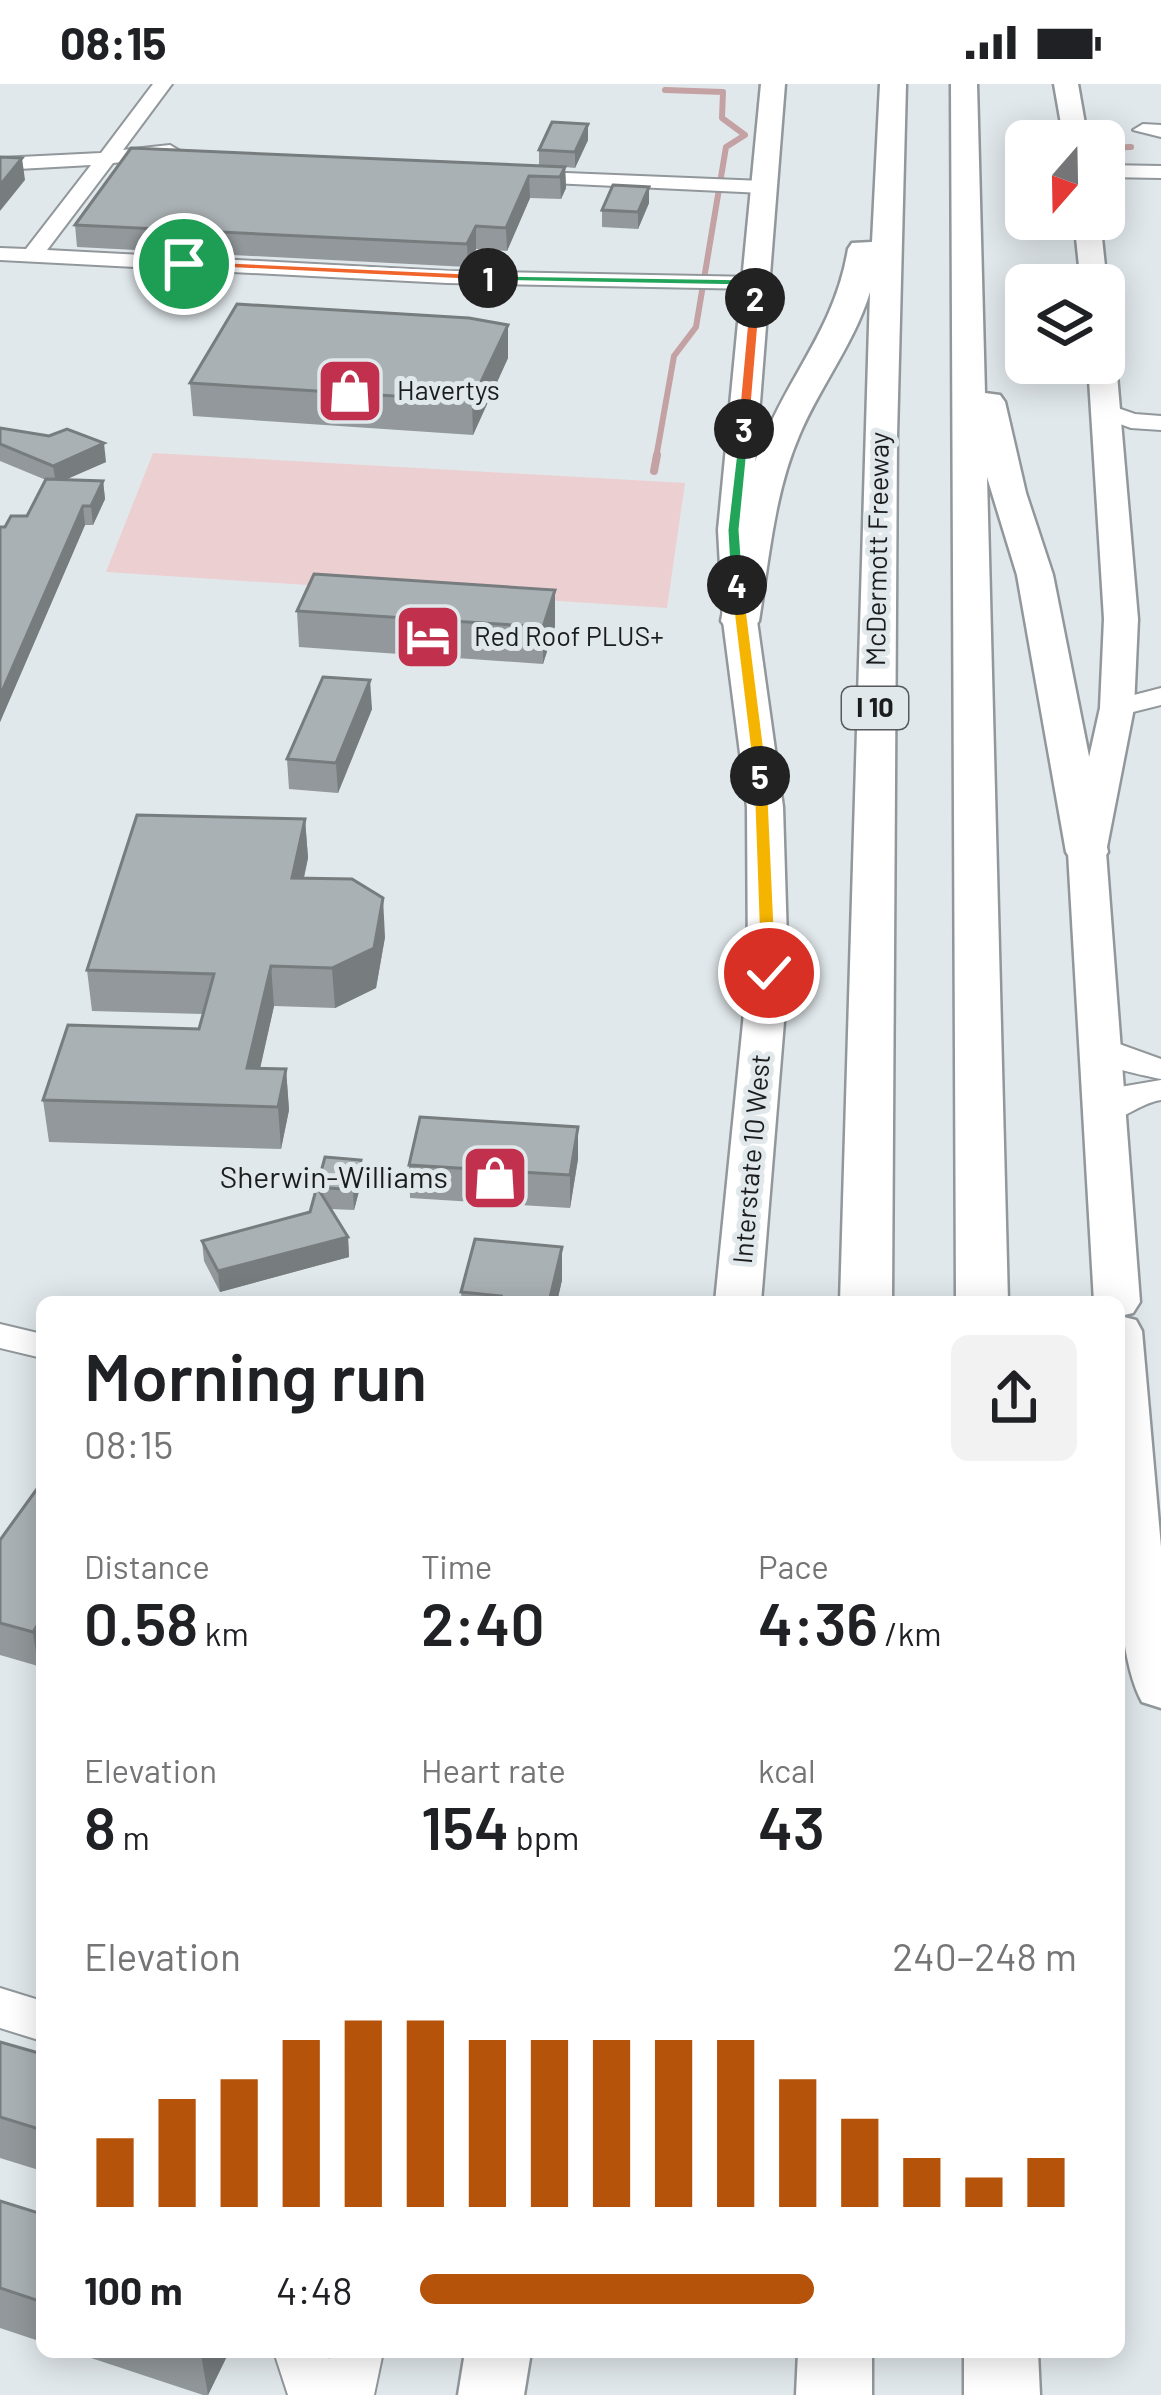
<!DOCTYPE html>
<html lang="en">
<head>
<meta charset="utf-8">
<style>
  body { margin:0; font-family:Barlow,sans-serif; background:#f2f2f2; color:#202124; height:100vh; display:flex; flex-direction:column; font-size:45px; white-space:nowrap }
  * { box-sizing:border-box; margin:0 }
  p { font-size:39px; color:#757577 }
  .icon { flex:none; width:66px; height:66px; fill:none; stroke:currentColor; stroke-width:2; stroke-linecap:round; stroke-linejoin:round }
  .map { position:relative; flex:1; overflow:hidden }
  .side { position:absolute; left:36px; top:1212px; width:1089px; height:1062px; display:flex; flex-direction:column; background:#fff; border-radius:18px; box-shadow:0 6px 30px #0003 }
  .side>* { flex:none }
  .needle { width:78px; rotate:200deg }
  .fabs { position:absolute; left:1005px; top:36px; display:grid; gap:24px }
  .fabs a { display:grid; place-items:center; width:120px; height:120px; border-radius:18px; background:#fff; box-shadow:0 6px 30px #0003; font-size:60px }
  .pin { position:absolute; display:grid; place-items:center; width:102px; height:102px; color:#fff; margin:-51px; border:6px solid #fff; border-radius:50%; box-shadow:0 3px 12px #0007 }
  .km { position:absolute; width:60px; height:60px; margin:-30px; border-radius:50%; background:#222; color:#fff; font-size:33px; line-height:60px; text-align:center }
  .round { display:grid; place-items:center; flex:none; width:126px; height:126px; border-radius:18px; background:#f2f2f2 }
  .headline { display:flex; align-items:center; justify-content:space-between; height:204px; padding:0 48px }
  h1 { font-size:66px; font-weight:600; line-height:90px }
  .metrics { display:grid; grid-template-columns:repeat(3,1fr); gap:18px; height:204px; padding:12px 48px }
  .metrics div { display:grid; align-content:center }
  .metrics b { font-size:60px; font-weight:600 }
  .metrics small { font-size:33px; font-weight:400 }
  .metrics p { font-size:33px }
  .chart { height:336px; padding:24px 48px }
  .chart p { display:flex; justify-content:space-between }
  .chart svg { width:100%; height:216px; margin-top:12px; stroke:#b45309; stroke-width:6 }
  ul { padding:0 48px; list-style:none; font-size:39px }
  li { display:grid; grid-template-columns:192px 144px 1fr; align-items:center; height:90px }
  li i { height:30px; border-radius:15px; background:#b45309 }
  .status { display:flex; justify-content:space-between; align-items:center; height:84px; padding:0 60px; background:#fff; direction:ltr }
  .status svg { height:33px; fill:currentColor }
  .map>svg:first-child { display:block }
  .green { fill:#eccfd0 }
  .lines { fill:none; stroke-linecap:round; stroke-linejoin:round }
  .stream-far1 { stroke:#c4a2a3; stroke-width:6 }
  .stream { stroke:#c4a2a3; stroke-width:8 }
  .minor-casing { stroke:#91979b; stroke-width:4 }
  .major-casing { stroke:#91979b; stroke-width:5 }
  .highway-casing { stroke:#91979b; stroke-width:5 }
  .minor { fill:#fff; fill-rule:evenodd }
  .major { fill:#fff; fill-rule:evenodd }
  .highway { fill:#fff; fill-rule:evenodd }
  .wall { fill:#92989b }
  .shaded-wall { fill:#777c7e }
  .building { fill:#aab1b4; stroke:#777c7e; stroke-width:3 }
  .split-1 { fill:#f0652b; stroke:#fff; stroke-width:3 }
  .split-2 { fill:#22a559; stroke:#fff; stroke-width:3 }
  .split-3 { fill:#f0652b; stroke:#fff; stroke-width:3 }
  .split-4 { fill:#22a559; stroke:#fff; stroke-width:3 }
  .split-5 { fill:#f5b400; stroke:#fff; stroke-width:3 }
  .split-6 { fill:#f5b400; stroke:#fff; stroke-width:3 }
  .labels { text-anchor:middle; stroke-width:10; stroke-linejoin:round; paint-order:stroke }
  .far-poi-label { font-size:27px; fill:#1a1c1d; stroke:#e1e8eb; text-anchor:start }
  .far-street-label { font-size:27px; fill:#1a1c1d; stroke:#e1e8eb }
  .shield { fill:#e1e8eb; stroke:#56595b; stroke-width:3 }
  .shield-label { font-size:27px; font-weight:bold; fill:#1a1c1d }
  .poi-label { font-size:30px; fill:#1a1c1d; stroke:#e1e8eb; text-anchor:end }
</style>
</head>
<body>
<div class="status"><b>08:15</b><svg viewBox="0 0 49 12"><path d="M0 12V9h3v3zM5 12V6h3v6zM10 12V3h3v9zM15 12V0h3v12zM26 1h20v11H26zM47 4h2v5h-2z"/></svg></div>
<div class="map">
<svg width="1161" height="2311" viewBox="0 0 1161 2311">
  <rect width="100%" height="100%" fill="#e1e8eb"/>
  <!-- green -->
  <polygon class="green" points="153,369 685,399 667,524 106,488"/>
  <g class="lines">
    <!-- stream-far1 -->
    <g class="stream-far1">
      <polyline points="1105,64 1131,63"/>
      <polyline points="656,374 674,272 696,243 726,63 745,51 722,34 723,8 665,6"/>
    </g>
    <!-- stream -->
    <polyline class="stream" points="654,387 657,371"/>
    <!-- minor casing -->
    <g class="minor-casing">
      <g id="minor">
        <polygon points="153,0 172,0 123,66 170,61 180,67 170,73 113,79 47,166 447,187 756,193 767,199 756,205 447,199 0,176 0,164 26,165 91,81 0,86 0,74 101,69"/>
        <polygon points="1161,41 1161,53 1133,46 1143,40"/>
        <polygon points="1104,81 1161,82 1161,94 1104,93"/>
        <polygon points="517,87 763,97 773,103 763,109 510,97 507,93"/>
        <polygon points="1106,320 1135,330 1161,332 1161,346 1131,344 1098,332 1098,322"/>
        <polygon points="1161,604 1161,621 1117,632 1103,624 1107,618"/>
        <path d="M1097,952L1161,975V995C1133,989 1100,984 1080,962Z"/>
        <path d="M1161,996V1016C1135,1020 1117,1044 1090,1037L1085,1030L1120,1003Z"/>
        <polygon points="0,1240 42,1250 42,1274 0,1264"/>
        <polygon points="0,1904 42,1917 42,1957 0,1944"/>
        <polygon points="274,2268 326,2268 329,2275 331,2268 383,2268 374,2311 288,2311"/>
      </g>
    </g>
    <!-- major casing -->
    <g class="major-casing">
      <g id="major">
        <polygon points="761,0 785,0 750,446 757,537 783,723 788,889 761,1218 715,1218 748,889 747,723 723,537 718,446"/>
        <polygon points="1054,0 1078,0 1088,57 1064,57"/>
        <polygon points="1074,135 1100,135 1107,201 1104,206 1104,201 1081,201"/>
        <path d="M1104,271L1116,279L1138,535L1134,624L1106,768L1140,1218L1133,1229L1120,1232L1136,1236L1142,1247L1161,1463V1624L1142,1618C1102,1546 1119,1309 1119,1218H1094L1068,768L1100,624L1104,535L1088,279H1104Z"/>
        <polygon points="465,2268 531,2268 524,2311 458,2311"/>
      </g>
    </g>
    <!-- highway casing -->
    <g class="highway-casing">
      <g id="highway">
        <path d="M880,0H906L897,352L892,1218H840L870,208C854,260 820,302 799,352C774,410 769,476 759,537L753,545H727L721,537C733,477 739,414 763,357C791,288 835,243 848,165L852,159L872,158Z"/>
        <polygon points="951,0 977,0 985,309 1000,311 1005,318 1026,409 1053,491 1108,768 1102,777 1087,781 1072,777 1066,768 1017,491 987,393 1008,1218 956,1218"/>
        <polygon points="798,2268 872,2268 872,2311 796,2311"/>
        <polygon points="964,2268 1038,2268 1040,2311 964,2311"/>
      </g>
    </g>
    <!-- minor -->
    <use href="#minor" class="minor"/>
    <!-- major -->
    <use href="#major" class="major"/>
    <!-- highway -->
    <use href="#highway" class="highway"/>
  </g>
  <!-- wall -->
  <g class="wall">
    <polygon points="588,56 575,84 565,83 566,104 561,115 530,114 507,167 476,165 468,183 77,163 75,141 539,81 539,66"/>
    <polygon points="649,103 649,119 638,145 602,143 602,126"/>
    <polygon points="508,274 473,351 193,332 190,299"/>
    <polygon points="0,344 106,378 66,395 103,397 105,415 93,441 85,441 0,638 0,443 5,443 27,432 46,396 0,377"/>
    <polygon points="297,527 555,542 543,580 299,563"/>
    <polygon points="372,625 338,709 289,705 287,675"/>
    <polygon points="305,735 308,774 304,794 385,853 376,904 335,924 274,922 260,984 286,985 289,1026 281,1065 49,1058 43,1016 199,945 203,930 92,927 87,886"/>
    <polygon points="578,1043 578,1075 570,1124 410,1114 409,1081"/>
    <polygon points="325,1073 361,1076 362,1096 354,1126 330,1125 348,1153 349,1173 220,1208 204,1177 202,1157 310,1128"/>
    <polygon points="562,1163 562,1196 557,1218 462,1218 461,1208"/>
    <polygon points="42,1398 42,1577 38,1582 0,1571 0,1456"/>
    <polygon points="0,1958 42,1970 42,2087 0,2074"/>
    <polygon points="0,2117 42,2130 42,2258 0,2244"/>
    <polygon points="73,2268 229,2268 208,2311 203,2311"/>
  </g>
  <!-- shaded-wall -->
  <g class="shaded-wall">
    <polygon points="588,40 588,56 575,84 575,68"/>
    <polygon points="22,74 25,96 0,127 0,101"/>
    <polygon points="565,83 566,104 561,115 560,93"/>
    <polygon points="529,92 530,114 507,167 506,144"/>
    <polygon points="649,103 649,119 638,145 638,128"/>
    <polygon points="476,142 476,165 468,183 467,160"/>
    <polygon points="508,241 508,274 473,351 472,317"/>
    <polygon points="104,359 106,378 56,400 53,382"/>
    <polygon points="103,397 105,415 93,441 91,422"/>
    <polygon points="83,422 85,441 0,638 0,612"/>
    <polygon points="555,506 555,542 543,580 543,543"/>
    <polygon points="370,596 372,625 338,709 336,679"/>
    <polygon points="305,735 308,774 295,833 292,794"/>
    <polygon points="383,814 385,853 376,904 335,924 332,884"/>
    <polygon points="271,882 274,922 251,1025 247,984"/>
    <polygon points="286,985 289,1026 281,1065 278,1023"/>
    <polygon points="578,1043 578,1075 570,1124 570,1091"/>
    <polygon points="361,1076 362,1096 354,1126 353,1106"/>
    <polygon points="348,1153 349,1173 220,1208 218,1187"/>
    <polygon points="562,1163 562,1196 557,1218 549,1218"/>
    <polygon points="42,1534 42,1577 38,1582 33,1548"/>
    <polygon points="202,2268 229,2268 208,2311 201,2270"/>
  </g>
  <!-- building -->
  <g class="building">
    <polygon points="552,38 588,40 575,68 539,66"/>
    <polygon points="131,64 565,83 560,93 529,92 506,144 476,142 467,160 75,141"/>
    <polygon points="0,73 22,74 0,101"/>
    <polygon points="613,101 649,103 638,128 602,126"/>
    <polygon points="237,220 469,234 508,241 472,317 190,299"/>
    <polygon points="0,344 49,352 67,345 104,359 53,382 0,360"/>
    <polygon points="46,395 103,397 91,422 83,422 0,612 0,443 5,443 11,432 27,432"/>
    <polygon points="314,490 555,506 543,543 297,527"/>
    <polygon points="323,593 370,596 336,679 287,675"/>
    <polygon points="137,731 305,735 292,794 352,795 383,814 374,864 332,884 271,882 247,984 286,985 278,1023 43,1016 68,941 199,945 214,890 87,886"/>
    <polygon points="420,1033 578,1043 570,1091 409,1081"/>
    <polygon points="325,1073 361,1076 353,1106 317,1103 348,1153 218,1187 202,1157 310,1128"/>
    <polygon points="475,1155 562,1163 549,1218 499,1218 501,1212 461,1208"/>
    <polygon points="42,1398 42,1534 33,1548 0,1539 0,1456"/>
    <polygon points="0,1958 42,1970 42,2046 0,2033"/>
    <polygon points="0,2117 42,2130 42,2218 0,2204"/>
  </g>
  <!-- split-1 -->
  <polygon class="split-1" points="184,176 488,190 494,194 488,197 180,182"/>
  <!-- split-2 -->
  <polygon class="split-2" points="484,191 756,195 762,199 761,214 755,218 749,214 750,202 488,197"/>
  <!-- split-3 -->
  <polygon class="split-3" points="755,211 761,214 750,345 744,349 737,345 749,214"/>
  <!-- split-4 -->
  <polygon class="split-4" points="739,342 750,345 740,446 744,501 737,505 730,501 727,446"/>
  <!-- split-5 -->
  <polygon class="split-5" points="737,497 744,501 768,692 760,697 753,692 730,501"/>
  <!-- split-6 -->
  <polygon class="split-6" points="760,687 768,692 777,889 769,894 760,889 753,692"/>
  <!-- icons -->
  <defs>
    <g id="shop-square" transform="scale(3.45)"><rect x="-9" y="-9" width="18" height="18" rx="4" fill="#c1314d" stroke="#e1e8eb"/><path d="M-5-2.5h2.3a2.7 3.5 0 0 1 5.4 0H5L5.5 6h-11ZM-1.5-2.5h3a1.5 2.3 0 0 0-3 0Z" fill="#fff"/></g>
    <g id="hotel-square" transform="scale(3.45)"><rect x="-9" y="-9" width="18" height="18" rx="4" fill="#c1314d" stroke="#e1e8eb"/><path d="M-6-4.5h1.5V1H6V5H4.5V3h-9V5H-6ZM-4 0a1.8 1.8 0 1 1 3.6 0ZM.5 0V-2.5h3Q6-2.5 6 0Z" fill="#fff"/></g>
  </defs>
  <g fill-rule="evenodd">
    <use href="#shop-square" x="350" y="307"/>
    <use href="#hotel-square" x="428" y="553"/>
    <use href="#shop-square" x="495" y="1094"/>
  </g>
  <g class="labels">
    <!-- far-poi labels -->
    <g class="far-poi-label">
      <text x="397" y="316">Havertys</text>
      <text x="474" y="562">Red Roof PLUS+</text>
    </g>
    <!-- far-street labels -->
    <g class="far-street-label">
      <text transform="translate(878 465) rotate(-89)" y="9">McDermott Freeway</text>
      <text transform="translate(752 1075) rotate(-85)" y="9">Interstate 10 West</text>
    </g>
    <!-- shield labels -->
    <rect class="shield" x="842" y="603" width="66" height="42" rx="9"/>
    <g class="shield-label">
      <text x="875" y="633">I 10</text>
    </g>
    <!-- poi labels -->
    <g class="poi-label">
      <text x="448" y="1104">Sherwin-Williams</text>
    </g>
  </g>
</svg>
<div class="fabs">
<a><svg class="needle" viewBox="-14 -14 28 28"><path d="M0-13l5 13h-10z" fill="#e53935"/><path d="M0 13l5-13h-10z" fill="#757577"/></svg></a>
<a><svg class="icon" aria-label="layers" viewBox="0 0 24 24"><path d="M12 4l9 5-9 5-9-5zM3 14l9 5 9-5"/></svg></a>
</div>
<div class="pin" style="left:184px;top:180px;background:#1e9e55"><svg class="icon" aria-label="arrive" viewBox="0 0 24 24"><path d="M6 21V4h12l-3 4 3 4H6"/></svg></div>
<div class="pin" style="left:769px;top:889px;background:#d93025"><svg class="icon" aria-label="check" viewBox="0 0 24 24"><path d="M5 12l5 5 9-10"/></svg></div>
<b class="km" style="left:488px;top:194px">1</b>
<b class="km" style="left:755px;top:214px">2</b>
<b class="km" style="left:744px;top:345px">3</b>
<b class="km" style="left:737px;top:501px">4</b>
<b class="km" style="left:760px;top:692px">5</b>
<section class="side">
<div class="headline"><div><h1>Morning run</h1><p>08:15</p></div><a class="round"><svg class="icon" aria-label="share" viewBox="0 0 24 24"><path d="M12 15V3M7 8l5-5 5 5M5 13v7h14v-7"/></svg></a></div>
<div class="metrics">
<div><p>Distance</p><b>0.58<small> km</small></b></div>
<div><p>Time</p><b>2:40</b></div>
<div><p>Pace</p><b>4:36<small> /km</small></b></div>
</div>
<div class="metrics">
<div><p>Elevation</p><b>8<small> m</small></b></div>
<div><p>Heart rate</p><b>154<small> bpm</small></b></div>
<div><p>kcal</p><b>43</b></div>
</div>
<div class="chart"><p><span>Elevation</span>240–248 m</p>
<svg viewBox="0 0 160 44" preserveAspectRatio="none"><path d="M5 44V30M15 44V22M25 44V18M35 44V10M45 44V6M55 44V6M65 44V10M75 44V10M85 44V10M95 44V10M105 44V10M115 44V18M125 44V26M135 44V34M145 44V38M155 44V34"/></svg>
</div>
<ul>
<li><b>100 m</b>4:48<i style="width:60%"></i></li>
</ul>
</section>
</div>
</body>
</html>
